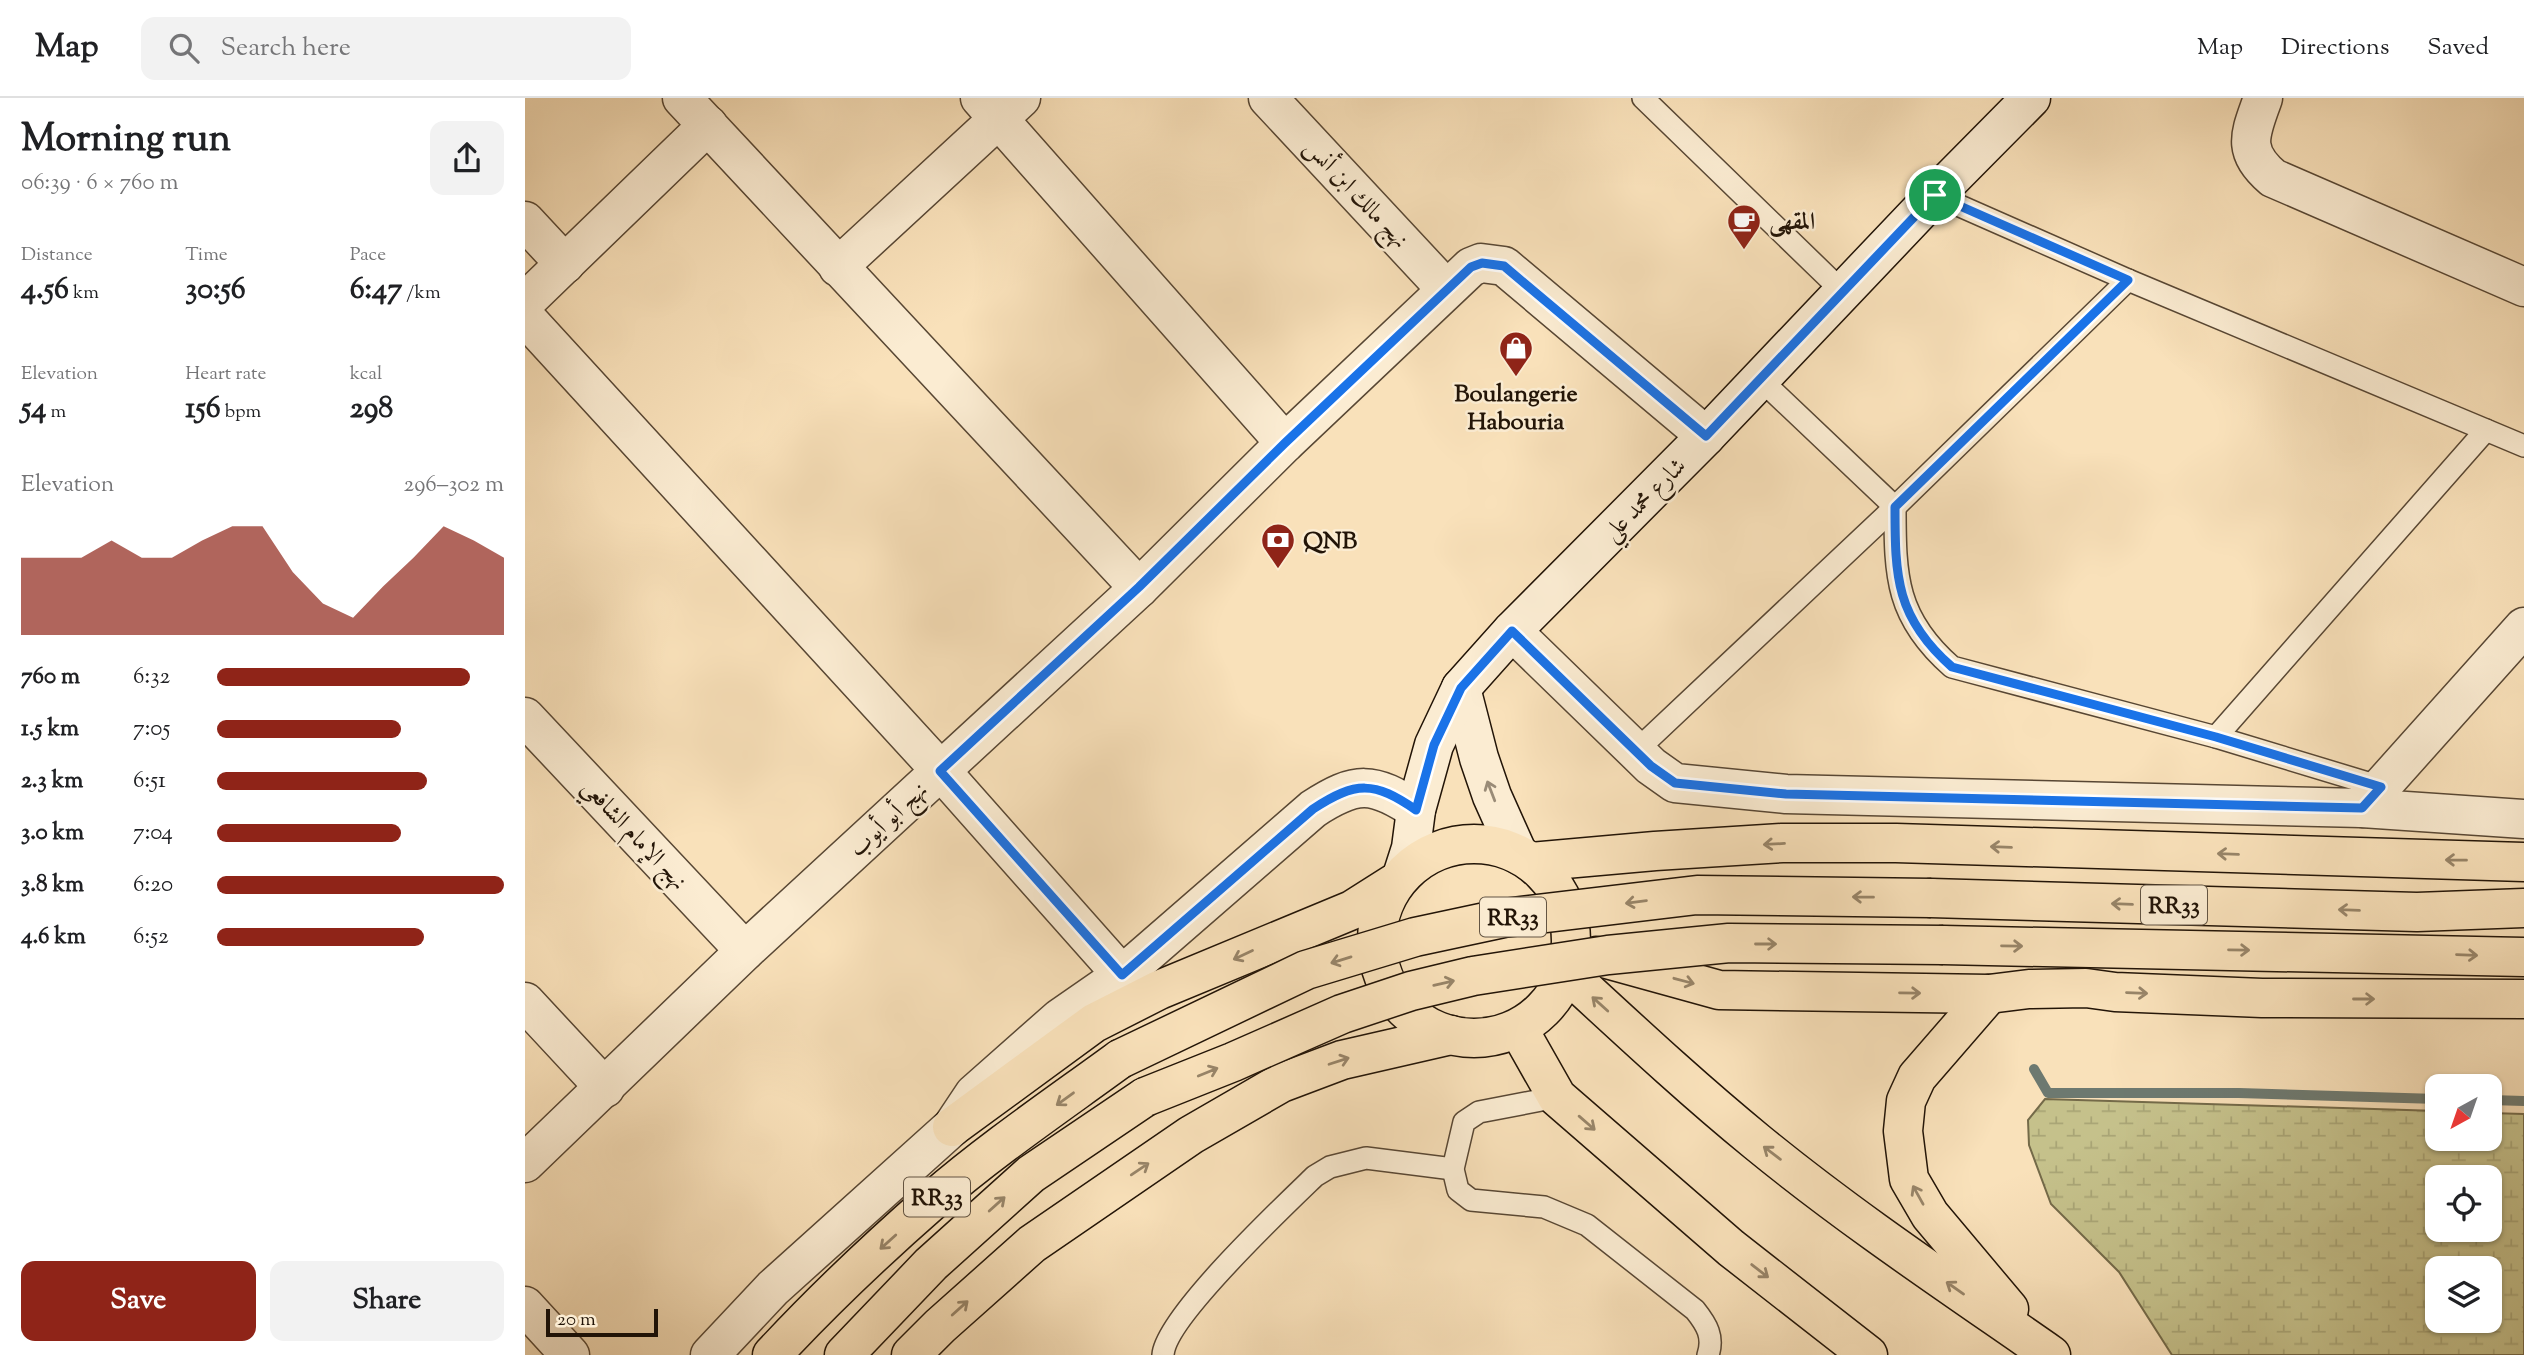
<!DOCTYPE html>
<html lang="en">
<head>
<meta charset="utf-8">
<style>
  body { margin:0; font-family:"Sorts Mill Goudy",Amiri,serif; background:#f2f2f2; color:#202124; height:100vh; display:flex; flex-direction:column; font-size:26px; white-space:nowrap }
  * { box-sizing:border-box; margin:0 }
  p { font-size:23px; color:#757577 }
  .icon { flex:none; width:38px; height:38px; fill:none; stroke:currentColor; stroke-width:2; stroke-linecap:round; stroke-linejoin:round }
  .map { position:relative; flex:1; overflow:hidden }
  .details { display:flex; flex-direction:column; background:#fff; width:525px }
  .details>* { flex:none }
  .needle { width:46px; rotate:220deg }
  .fabs { position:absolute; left:1900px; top:976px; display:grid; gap:14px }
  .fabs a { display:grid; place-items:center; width:77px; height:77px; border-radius:14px; background:#fff; box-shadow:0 2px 5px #0004; font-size:35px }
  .scale { position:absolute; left:21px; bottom:18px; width:112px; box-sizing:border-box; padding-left:7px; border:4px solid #221407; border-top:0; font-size:19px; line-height:24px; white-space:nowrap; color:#221407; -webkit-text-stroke:5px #fbecd2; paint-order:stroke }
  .pin { position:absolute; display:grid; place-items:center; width:60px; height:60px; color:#fff; margin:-30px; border:4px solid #fff; border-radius:50%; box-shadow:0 2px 7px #0007 }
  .round { display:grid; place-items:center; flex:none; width:74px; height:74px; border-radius:14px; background:#f2f2f2 }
  .overview { display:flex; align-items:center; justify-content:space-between; height:119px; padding:0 21px }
  h1 { font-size:38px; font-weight:700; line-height:52px }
  .metrics { display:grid; grid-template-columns:repeat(3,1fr); gap:10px; height:119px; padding:7px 21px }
  .metrics div { display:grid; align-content:center }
  .metrics b { font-size:30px; font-weight:700 }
  .metrics small { font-size:19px; font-weight:400 }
  .metrics p { font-size:19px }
  .chart { height:196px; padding:14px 21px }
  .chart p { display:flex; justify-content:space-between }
  .chart svg { width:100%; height:126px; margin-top:7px; fill:#8f2418; opacity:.7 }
  .action { display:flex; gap:14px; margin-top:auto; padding:14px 21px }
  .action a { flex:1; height:80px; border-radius:14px; background:#8f2418; color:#fff; font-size:28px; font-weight:700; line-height:80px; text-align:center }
  .action a+a { background:#f2f2f2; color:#202124 }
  ul { padding:0 21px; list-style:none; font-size:23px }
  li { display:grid; grid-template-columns:112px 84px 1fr; align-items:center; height:52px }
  li i { height:18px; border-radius:9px; background:#8f2418 }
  header { display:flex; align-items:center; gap:42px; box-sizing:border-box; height:98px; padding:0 35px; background:#fff; border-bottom:2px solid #e0e0e0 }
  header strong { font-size:33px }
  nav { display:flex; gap:38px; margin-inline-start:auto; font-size:24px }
  .search { width:490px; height:63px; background:#f2f2f2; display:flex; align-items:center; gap:18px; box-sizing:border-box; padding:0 24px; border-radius:14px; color:#757577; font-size:26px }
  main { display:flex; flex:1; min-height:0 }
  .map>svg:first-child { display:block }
  .wetland { fill:url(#wetland-marsh); stroke:#746a49; stroke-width:2; fill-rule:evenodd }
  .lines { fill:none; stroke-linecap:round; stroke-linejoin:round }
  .stream { stroke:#6d7970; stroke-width:10 }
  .lane-casing { stroke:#584734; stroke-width:24 }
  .street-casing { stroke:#584734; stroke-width:41 }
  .secondary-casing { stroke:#221407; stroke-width:41 }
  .highway-casing { stroke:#221407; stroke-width:41 }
  .lane { stroke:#fbecd2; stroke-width:21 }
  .street { stroke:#fbecd2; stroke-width:38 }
  .secondary { stroke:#fbecd2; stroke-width:38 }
  .highway { stroke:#f9e1ba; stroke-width:38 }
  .highway-bridge-casing { stroke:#221407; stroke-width:41; stroke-linecap:butt }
  .highway-bridge { stroke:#f9e1ba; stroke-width:38 }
  .oneway { stroke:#998b77 }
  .oneway2 { stroke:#988569 }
  .route-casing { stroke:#fff; stroke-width:14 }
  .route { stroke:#1a73e8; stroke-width:9 }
  .labels { text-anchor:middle; stroke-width:5; stroke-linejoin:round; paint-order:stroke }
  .shield { fill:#fbecd2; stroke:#635544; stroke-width:2 }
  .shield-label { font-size:23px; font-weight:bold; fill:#221407 }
  .street-label { font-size:24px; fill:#221407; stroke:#fbecd2 }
  .poi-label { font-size:24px; font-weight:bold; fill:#221407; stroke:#fbecd2; text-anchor:start }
</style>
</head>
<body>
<header>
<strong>Map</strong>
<div class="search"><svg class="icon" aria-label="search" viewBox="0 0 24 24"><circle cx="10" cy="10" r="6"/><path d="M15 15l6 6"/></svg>Search here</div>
<nav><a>Map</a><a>Directions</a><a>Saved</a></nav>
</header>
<main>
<section class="details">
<div class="overview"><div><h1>Morning run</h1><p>06:39 · 6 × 760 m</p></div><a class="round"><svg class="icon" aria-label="share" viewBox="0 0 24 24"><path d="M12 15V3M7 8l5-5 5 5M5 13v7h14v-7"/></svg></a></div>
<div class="metrics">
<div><p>Distance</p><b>4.56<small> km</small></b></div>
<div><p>Time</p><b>30:56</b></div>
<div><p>Pace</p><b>6:47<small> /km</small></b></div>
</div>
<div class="metrics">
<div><p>Elevation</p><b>54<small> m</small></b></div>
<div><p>Heart rate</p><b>156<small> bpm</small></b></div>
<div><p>kcal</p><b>298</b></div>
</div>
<div class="chart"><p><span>Elevation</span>296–302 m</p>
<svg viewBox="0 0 160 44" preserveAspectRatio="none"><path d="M0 44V17L10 17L20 17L30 11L40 17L50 17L60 11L70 6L80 6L90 22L100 33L110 38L120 27L130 17L140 6L150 11L160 17V44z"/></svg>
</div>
<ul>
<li><b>760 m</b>6:32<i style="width:88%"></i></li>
<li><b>1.5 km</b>7:05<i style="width:64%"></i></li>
<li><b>2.3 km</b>6:51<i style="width:73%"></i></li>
<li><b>3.0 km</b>7:04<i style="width:64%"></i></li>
<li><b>3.8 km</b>6:20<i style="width:100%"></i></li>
<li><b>4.6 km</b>6:52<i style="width:72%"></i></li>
</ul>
<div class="action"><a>Save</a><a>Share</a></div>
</section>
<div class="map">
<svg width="1999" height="1257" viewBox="0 0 1999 1257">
  <defs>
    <pattern id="wetland-marsh" width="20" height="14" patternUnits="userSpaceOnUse" patternTransform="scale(1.75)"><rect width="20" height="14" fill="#c5c18b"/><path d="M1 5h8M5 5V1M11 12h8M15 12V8" fill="none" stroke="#a9a576"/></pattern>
  </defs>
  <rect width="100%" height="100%" fill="#f9e1ba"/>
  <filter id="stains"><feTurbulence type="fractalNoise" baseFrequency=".00286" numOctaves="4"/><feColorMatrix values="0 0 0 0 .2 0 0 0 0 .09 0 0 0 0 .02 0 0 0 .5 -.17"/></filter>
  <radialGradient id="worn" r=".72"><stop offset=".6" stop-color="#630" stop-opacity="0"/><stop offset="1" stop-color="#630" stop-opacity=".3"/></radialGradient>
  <!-- wetland -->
  <path class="wetland" d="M1520,1001L1913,1013V1041H1965V1015L1999,1016V1257H1647L1594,1174L1526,1106L1504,1047L1503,1022ZM1913,1080H1965V1132H1913ZM1913,1171H1965V1223H1913Z"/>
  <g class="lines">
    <!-- stream -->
    <g class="stream">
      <polyline points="1509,971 1523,995 1714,995 1913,1001"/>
      <polyline points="1965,1002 1999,1003"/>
    </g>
    <!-- lane casing -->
    <g class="lane-casing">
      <g id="lane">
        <polyline points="1118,0 1318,194"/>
        <polyline points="1410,97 1603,182 1999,348"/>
        <path d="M1235,281L1370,409C1370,479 1371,520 1427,569L1691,639L1856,689"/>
        <polyline points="1691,639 1961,332"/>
        <polyline points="1111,653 1370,409 1603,182"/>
        <path d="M1032,999L954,1014L939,1024L928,1071L933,1092L946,1102L1019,1109L1062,1127L1170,1212C1182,1227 1189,1239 1183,1257"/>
        <path d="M638,1257C640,1220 760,1107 790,1078L805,1069L841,1060L928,1071"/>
      </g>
    </g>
    <!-- street casing -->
    <g class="street-casing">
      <g id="street">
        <polyline points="157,0 614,490"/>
        <polyline points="455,0 760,345"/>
        <polyline points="743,0 921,191"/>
        <path d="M1738,0C1726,35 1715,52 1748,80L1999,189"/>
        <polyline points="0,123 40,166"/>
        <polyline points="313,169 496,0"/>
        <polyline points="0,204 183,27"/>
        <polyline points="0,219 416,673 597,877"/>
        <polyline points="987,533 1126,668 1150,685 1261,696 1837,710 1999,721"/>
        <polyline points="0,619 220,853"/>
        <polyline points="1837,710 1999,529"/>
        <polyline points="0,904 80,990"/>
        <polyline points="0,1065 220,853 614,490 760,345 946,169 956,165 979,168 1181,338"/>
        <polyline points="0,1208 45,1257"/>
        <path d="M185,1257L248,1190L427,1029L449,996L535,920L597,877L788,711C831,683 848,683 891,712"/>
      </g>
    </g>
    <!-- secondary casing -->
    <g class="secondary-casing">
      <g id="secondary">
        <polyline points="936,590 954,660 967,698 993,756"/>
        <polyline points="878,775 886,750 891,712 909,647 936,590 987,533 1181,338 1410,97 1506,0"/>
      </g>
    </g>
    <!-- highway casing -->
    <g class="highway-casing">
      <g id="highway">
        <circle cx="949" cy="843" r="97"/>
        <polyline points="1006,764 1130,753 1257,745 1371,745 1999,764"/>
        <polyline points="1406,800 1892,814 1999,810"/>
        <polyline points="1418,847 1999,859"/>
        <polyline points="1071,858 1194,892 1464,896 1504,891 1561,890 1590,894 1737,900 1999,901"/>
        <path d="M1041,874C1104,932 1166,990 1232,1044C1326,1121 1427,1188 1526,1257"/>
        <polyline points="1464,896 1392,979 1381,1003 1378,1033 1384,1081 1405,1117 1484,1211"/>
        <polyline points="994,932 1032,999 1206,1150 1343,1257"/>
        <polyline points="427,1029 569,925 634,892 827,812 868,786"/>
        <path d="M247,1257C298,1202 352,1151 408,1102C467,1051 532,1007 595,961"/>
        <polyline points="319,1257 406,1166 506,1076 620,999"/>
        <polyline points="386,1257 415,1228 507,1146 666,1037 756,985 817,962 926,937"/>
      </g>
    </g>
    <!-- lane -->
    <use href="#lane" class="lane"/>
    <!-- street -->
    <use href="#street" class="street"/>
    <!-- secondary -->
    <use href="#secondary" class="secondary"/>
    <!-- highway -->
    <use href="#highway" class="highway"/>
    <!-- highway-bridge casing -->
    <g class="highway-bridge-casing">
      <g id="highway-bridge">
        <polyline points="595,961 781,872 890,839 979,820 1172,797 1406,800"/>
        <polyline points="620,999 708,964 817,916 886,893 948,878 1083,857 1204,845 1418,847"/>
      </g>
    </g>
    <!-- highway-bridge -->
    <use href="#highway-bridge" class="highway-bridge"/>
  </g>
  <!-- one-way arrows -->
  <defs><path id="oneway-shaft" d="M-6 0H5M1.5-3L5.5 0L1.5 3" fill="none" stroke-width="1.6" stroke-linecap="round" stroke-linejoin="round" transform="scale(1.75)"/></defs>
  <use class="oneway" href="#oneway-shaft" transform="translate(966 693) rotate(-111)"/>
  <g class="oneway2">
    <use href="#oneway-shaft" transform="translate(1249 746) rotate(177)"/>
    <use href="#oneway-shaft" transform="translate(1476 749) rotate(-178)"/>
    <use href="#oneway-shaft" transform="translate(1703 756) rotate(-178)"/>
    <use href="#oneway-shaft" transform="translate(1931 762) rotate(-179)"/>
    <use href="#oneway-shaft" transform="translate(1338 799) rotate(-179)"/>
    <use href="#oneway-shaft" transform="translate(1111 804) rotate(173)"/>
    <use href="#oneway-shaft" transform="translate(1597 806) rotate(-178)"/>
    <use href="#oneway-shaft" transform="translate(1824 812) rotate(-178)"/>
    <use href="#oneway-shaft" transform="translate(1241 846)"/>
    <use href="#oneway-shaft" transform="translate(1487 848) rotate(1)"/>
    <use href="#oneway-shaft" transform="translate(1714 852) rotate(1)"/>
    <use href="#oneway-shaft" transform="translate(718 857) rotate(155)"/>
    <use href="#oneway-shaft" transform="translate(1942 857) rotate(2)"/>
    <use href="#oneway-shaft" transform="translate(816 862) rotate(163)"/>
    <use href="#oneway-shaft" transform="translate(1159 883) rotate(15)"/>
    <use href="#oneway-shaft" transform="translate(919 885) rotate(-13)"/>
    <use href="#oneway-shaft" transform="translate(1385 895) rotate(1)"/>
    <use href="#oneway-shaft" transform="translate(1612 895) rotate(2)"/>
    <use href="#oneway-shaft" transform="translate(1839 901)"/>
    <use href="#oneway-shaft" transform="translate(1075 906) rotate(-138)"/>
    <use href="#oneway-shaft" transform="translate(814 963) rotate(-18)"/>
    <use href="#oneway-shaft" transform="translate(683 974) rotate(-22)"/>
    <use href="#oneway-shaft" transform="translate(540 1001) rotate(144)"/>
    <use href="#oneway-shaft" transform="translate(1062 1025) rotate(41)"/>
    <use href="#oneway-shaft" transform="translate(1247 1055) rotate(-143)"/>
    <use href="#oneway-shaft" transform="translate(615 1071) rotate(-34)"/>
    <use href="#oneway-shaft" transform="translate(1393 1097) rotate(-119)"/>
    <use href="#oneway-shaft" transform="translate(472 1106) rotate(-42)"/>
    <use href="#oneway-shaft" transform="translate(363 1144) rotate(138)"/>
    <use href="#oneway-shaft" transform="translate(1235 1173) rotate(38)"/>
    <use href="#oneway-shaft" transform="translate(1430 1190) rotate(-145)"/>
    <use href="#oneway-shaft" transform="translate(435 1210) rotate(-42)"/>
  </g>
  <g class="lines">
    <!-- route casing -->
    <g class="route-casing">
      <path id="route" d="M1410,97L1603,182L1370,409C1370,479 1371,520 1427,569L1691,639L1856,689L1837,710L1261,696L1150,685L1126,668L987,533L936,590L909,647L891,712C849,683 831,683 788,711L597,877L415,673L614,489L760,345L946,169L957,165L979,168L1181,338Z"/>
    </g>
    <!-- route -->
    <use href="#route" class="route"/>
  </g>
  <!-- icons -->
  <defs>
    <g id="cafe-pin" transform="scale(1.75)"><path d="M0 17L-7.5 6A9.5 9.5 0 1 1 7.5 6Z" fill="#8f2418" stroke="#fbecd2"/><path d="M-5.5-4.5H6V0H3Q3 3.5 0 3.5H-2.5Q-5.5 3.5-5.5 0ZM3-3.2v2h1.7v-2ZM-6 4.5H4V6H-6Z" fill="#fff"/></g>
    <g id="shop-pin" transform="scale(1.75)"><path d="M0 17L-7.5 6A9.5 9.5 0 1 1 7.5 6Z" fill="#8f2418" stroke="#fbecd2"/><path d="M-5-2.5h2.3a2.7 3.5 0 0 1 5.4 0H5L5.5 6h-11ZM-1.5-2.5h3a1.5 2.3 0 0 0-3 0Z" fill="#fff"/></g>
    <g id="bank-pin" transform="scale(1.75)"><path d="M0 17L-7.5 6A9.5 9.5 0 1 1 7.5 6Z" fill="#8f2418" stroke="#fbecd2"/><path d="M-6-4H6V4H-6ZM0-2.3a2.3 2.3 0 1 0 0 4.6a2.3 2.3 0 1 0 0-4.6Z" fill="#fff"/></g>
  </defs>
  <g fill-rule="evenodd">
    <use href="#cafe-pin" x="1219" y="123"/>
    <use href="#shop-pin" x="991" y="250"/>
    <use href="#bank-pin" x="753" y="442"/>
  </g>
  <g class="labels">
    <!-- shield labels -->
    <g class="shield">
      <rect x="1616" y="787.5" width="66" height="39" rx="5"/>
      <rect x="955" y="799.5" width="66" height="39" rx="5"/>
      <rect x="379" y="1079.5" width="66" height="39" rx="5"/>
    </g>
    <g class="shield-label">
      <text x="1649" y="815">RR33</text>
      <text x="988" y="827">RR33</text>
      <text x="412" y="1107">RR33</text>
    </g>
    <!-- street labels -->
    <g class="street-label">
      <text transform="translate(832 95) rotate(47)" y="8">نهج مالك ابن أنس</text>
      <text transform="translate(1119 401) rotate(-45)" y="8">شارع محمد علي</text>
      <text transform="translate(363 721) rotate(-43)" y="8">نهج أبو أيوب</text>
      <text transform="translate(110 736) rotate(47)" y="8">نهج الإمام الشافعي</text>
    </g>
    <!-- poi labels -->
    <g class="poi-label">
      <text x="1244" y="131">المقهى</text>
      <text x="991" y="303" text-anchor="middle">Boulangerie<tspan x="991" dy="28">Habouria</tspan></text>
      <text x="778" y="450">QNB</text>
    </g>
  </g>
  <rect width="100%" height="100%" filter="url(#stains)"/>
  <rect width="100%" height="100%" fill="url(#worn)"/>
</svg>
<div class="fabs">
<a><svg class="needle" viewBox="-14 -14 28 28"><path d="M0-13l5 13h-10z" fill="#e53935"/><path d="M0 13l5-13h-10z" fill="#757577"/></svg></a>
<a><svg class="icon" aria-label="locate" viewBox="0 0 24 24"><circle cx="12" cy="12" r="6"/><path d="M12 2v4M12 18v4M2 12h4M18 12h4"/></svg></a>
<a><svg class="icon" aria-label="layers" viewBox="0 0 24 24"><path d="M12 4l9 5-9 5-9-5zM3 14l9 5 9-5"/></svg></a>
</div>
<div class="scale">20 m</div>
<div class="pin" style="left:1410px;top:97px;background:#1e9e55"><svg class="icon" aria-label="arrive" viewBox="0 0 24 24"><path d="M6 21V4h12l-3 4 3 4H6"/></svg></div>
</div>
</main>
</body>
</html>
